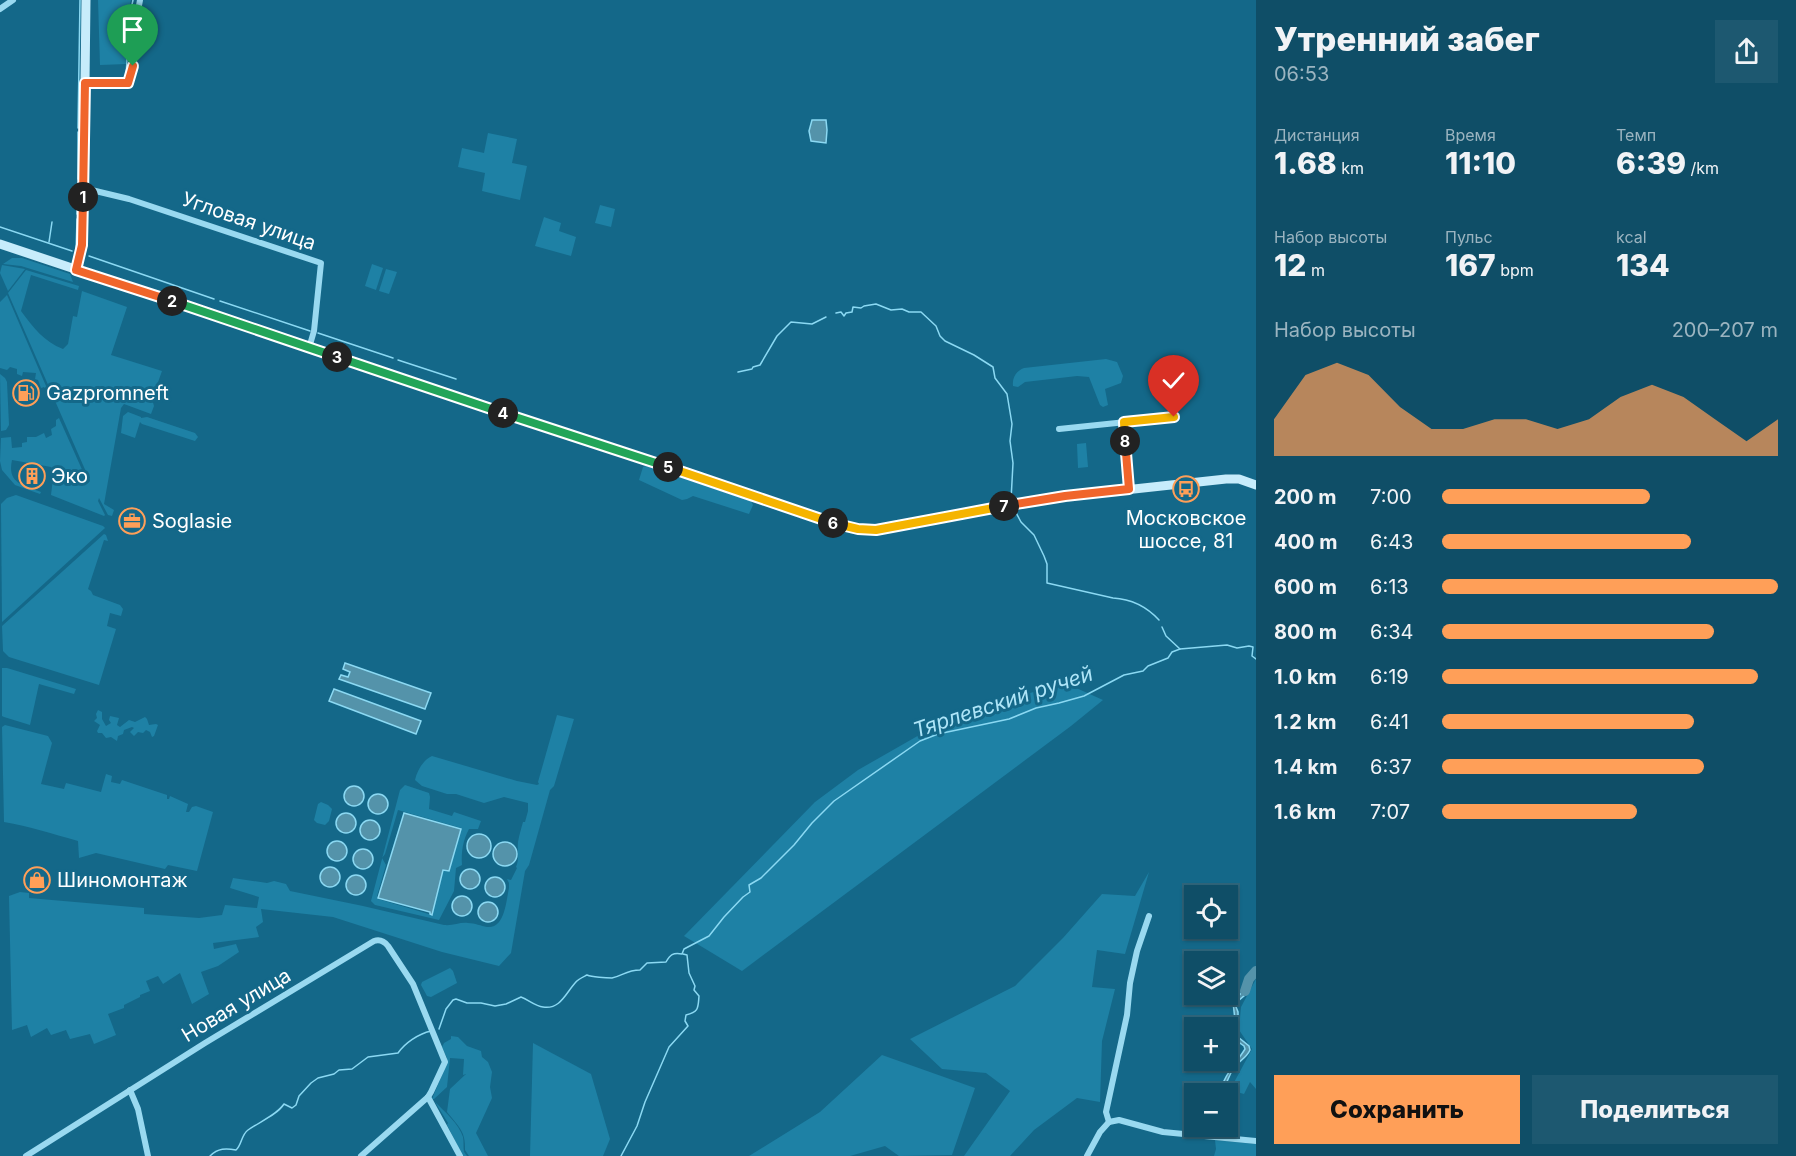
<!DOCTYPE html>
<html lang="ru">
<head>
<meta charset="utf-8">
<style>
  body { margin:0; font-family:Inter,sans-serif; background:#1d5870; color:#f1f3f6; height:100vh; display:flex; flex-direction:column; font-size:22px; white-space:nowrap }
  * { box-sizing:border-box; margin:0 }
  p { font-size:20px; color:#9bb4c0 }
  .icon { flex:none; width:33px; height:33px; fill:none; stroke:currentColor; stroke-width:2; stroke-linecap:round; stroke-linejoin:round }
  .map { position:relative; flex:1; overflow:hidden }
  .details { display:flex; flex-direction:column; background:#0f4e67; width:540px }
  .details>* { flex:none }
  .fabs { position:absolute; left:1184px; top:885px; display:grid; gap:12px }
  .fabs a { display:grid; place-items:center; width:54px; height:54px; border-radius:0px; background:#0f4e67; box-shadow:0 2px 4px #0004,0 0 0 2px #2f657b; font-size:30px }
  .pin { position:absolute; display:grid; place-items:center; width:51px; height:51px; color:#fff; margin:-62px -26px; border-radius:50% 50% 50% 0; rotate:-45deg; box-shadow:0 0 6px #0007 }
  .pin .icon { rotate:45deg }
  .km { position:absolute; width:30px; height:30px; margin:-15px; border-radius:50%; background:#222; color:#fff; font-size:16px; line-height:30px; text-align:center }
  .round { display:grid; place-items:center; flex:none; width:63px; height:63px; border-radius:0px; background:#1d5870 }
  .summary { display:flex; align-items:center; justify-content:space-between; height:102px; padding:0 18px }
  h1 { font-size:33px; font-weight:800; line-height:45px }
  .stats { display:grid; grid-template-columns:repeat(3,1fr); gap:9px; height:102px; padding:6px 18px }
  .stats div { display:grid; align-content:center }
  .stats b { font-size:30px; font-weight:800 }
  .stats small { font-size:16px; font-weight:400 }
  .stats p { font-size:16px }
  .chart { height:168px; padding:12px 18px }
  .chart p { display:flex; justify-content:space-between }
  .chart svg { width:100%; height:108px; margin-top:6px; fill:#ff9f58; opacity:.7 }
  .primary-button { display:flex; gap:12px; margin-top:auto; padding:12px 18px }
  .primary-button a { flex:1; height:69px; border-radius:0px; background:#ff9f58; color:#111; font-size:24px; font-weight:800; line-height:69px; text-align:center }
  .primary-button a+a { background:#1d5870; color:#f1f3f6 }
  ul { padding:0 18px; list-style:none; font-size:20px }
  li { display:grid; grid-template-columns:96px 72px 1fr; align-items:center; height:45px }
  li i { height:15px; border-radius:8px; background:#ff9f58 }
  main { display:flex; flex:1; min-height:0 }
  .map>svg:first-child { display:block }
  .green { fill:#1e81a5; fill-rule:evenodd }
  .water { fill:#5493aa; stroke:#8bd9f3; stroke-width:1.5 }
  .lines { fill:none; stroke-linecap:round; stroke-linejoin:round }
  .stream { stroke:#8bd9f3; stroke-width:1.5 }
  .river { stroke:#5493aa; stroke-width:10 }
  .minor { stroke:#99d9f0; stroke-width:6 }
  .secondary { stroke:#c7ecfb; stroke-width:9 }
  .split-1-casing { stroke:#fff; stroke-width:12 }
  .split-2-casing { stroke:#fff; stroke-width:12 }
  .split-3-casing { stroke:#fff; stroke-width:12 }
  .split-4-casing { stroke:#fff; stroke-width:12 }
  .split-5-casing { stroke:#fff; stroke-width:12 }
  .split-6-casing { stroke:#fff; stroke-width:12 }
  .split-7-casing { stroke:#fff; stroke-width:12 }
  .split-8-casing { stroke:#fff; stroke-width:12 }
  .split-9-casing { stroke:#fff; stroke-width:12 }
  .split-1 { stroke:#f0652b; stroke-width:8 }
  .split-2 { stroke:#f0652b; stroke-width:8 }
  .split-3 { stroke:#22a559; stroke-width:8 }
  .split-4 { stroke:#22a559; stroke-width:8 }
  .split-5 { stroke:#22a559; stroke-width:8 }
  .split-6 { stroke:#f5b400; stroke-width:8 }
  .split-7 { stroke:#f5b400; stroke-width:8 }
  .split-8 { stroke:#f0652b; stroke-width:8 }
  .split-9 { stroke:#f5b400; stroke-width:8 }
  .labels { text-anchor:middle; stroke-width:6; stroke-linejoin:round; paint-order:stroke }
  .street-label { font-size:20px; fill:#fff; stroke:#146889 }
  .poi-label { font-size:20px; fill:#fff; stroke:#146889; text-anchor:start }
  .water-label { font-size:21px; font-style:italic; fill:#aee5f8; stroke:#146889 }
</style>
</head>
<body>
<main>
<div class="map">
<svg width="1256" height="1156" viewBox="0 0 1256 1156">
  <rect width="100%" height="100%" fill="#146889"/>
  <!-- green -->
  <g class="green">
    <polygon points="98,0 131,0 127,17 126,64 100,65"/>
    <polygon points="488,133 517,139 512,163 527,166 520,200 482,191 485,173 458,167 462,148 484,153"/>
    <polygon points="600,205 615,209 611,227 595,223"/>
    <polygon points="544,217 561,223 559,231 576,237 571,256 535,246"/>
    <polygon points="12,258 22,258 70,274 73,282 21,266 3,264"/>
    <polygon points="372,264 383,268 376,290 365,286"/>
    <polygon points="2,265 25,269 8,291 0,273"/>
    <polygon points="386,269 397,272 389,294 379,291"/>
    <path d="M26,270L79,286L78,290L31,275L21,311C33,327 44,342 63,349L68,344L73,316L77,317L82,291L127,307L111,355L162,371L152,399L154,406L151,414L124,404L121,408L104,504L114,510L112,516L108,515L99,498L98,501L105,515L104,516L51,495L54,470L51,467L12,460C7,483 22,485 41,492L40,494L15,485L2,470L0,461L1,438L11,437L12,448L22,447V443L27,442V437H36L44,433L46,438L52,435L51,429L56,426V420L59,418L88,483L90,481L8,293Z"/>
    <polygon points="7,295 49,393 44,387 41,388 38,380 35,379 36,373 23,372 22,376 17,374 17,369 10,367 7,370 0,368 0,302"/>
    <path d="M1106,359L1117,362L1123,376L1121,383L1105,389L1108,405L1103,407L1100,405L1089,377L1077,376L1025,382L1018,387L1013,386C1012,378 1016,371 1024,368Z"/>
    <polygon points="0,374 5,378 7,382 9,425 6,430 1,431"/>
    <polygon points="128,412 141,417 141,418 147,417 195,433 198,437 195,441 142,424 140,422 135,438 121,433 123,416"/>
    <polygon points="1086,443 1088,467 1078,468 1077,444"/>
    <polygon points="646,466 751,501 753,505 749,514 693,496 687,499 682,500 639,480 643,467"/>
    <polygon points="16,495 103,526 105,528 2,622 1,504 7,498"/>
    <polygon points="104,534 106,535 108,541 104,540 88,589 91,591 93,595 120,605 123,609 121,616 110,613 107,626 116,629 99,685 9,657 3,651 2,626"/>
    <polygon points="2,668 7,668 76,689 74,694 39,684 30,725 4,717 2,716"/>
    <polygon points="1065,683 1103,700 1071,726 742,971 684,936 815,802 858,770 956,714"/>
    <polygon points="98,710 102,712 102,719 106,726 111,723 109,720 110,716 119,718 117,725 120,727 129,720 135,722 145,717 147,719 149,725 156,724 158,725 154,736 152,737 150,732 146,730 143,733 138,732 134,736 130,732 134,728 132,727 124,730 123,734 118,736 117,741 111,737 106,738 102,733 98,733 97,731 100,725 94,721 97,718 96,714"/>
    <path d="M557,715L574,719L554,786L550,790L529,865L525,871L511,953L499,966L442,952L333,917L261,909L263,922L256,927L259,937L213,943L214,949L236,944L239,952L218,966L201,972L209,994L192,1004L180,973L163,984L158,976L146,981L150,991L140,995V997L124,1005V1008L108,1014L116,1035L94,1044L90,1034L70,1039L66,1030L51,1035L47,1028L31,1037L27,1025L12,1030L9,896L20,892L29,893V898L144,908V914L199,918L222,915L225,905L257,908L259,897L230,888L233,878L267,883L274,881L286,884L290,891L363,906L444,925C453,926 460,922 468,923C475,923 481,926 487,927C505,929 506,901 509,888V883L507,879L511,880L517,868L516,867C520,857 517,851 518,842C519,836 521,829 523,822H525L528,811V803L504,797L484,803L456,794H447L422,786L415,780C417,771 423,760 432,756L517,781L537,785L539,784L538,782Z"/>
    <path d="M5,725L48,736L52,743L41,784L64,789L66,783L101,792L106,774L112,776L111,782L120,784L122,780L167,795V799H169L170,796L188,804L186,812H189L192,807L196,806L213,812L197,871L168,865L165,869L96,853L79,858L78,841C53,834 29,826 4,822L2,727Z"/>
    <path d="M405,785L429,793L430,797L429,809L452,816L454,812L481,821L478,829H469C463,840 461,852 462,865L456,868L454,891L439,920L375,905L371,901L400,790ZM398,810L461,828L449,871L443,870L432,915L378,899L377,896L386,865L382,858L385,854Z"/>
    <polygon points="321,802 328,805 332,809 329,821 325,825 317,823 314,820 318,804"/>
    <polygon points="1149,872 1125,954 1097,950 1092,987 1115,989 1102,1041 1100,1102 1077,1098 1034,1130 1010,1156 964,1156 1010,1091 986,1073 942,1069 910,1039 1015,986 1063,938 1102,894 1135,896"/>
    <polygon points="450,968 453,971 457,983 431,997 427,996 421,985 422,982"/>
    <polygon points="1256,979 1256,1089 1250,1082 1244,1094 1230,1090 1252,1049 1239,1030 1241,1007"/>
    <path d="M451,1036L458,1037L467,1046L481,1051L482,1057L488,1062L492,1072L490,1087L492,1098L476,1133L488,1156H469L465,1150C466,1131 458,1126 447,1112L450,1089L466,1074L463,1075L464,1059L450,1058L447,1087L434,1099H432L447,1063V1058L442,1047L444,1043L451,1039Z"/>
    <polygon points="533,1043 591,1074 610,1139 603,1156 530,1156"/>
    <polygon points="882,1055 975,1088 952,1155 899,1156 885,1146 850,1156 749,1156 820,1112"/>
    <path d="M435,1102C444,1111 459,1124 463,1137C464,1142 463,1147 464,1152L467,1156H463L447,1125L448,1123Z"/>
    <polygon points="1215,1140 1256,1144 1256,1156 1214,1156 1216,1149"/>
  </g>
  <!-- water -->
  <g class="water">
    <polygon points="812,120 826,120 827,130 826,143 811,141 809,131"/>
    <polygon points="345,663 431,693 425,709 339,679 341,675 348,677 350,672 343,669"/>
    <polygon points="334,689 421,721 416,734 329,701"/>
    <circle cx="354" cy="796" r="10"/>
    <circle cx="378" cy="804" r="10"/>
    <circle cx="346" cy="823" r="10"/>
    <polygon points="404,813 461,829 449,871 443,870 432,915 430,914 430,912 378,898"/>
    <circle cx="370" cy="830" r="10"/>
    <circle cx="479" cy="846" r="12"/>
    <circle cx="337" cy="851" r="10"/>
    <circle cx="505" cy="854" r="12"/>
    <circle cx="363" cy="859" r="10"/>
    <circle cx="330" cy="877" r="10"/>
    <circle cx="470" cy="879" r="10"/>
    <circle cx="356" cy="885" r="10"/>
    <circle cx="495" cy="887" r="10"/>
    <circle cx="462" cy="906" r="10"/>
    <circle cx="488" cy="912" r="10"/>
    <path d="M1248,979H1253L1245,995L1237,1002L1236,1007L1238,1012V1019L1235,1032L1238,1037L1249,1046L1250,1050C1246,1059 1238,1061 1233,1069C1229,1076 1226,1085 1222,1092L1219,1093C1225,1074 1235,1065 1245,1049L1244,1046L1227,1034V1028L1226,1027L1228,1025L1232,1024L1235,1020L1233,1002L1243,991Z"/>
  </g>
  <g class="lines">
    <!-- stream -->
    <g class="stream">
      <polyline points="126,79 129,18 133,0"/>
      <polyline points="78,128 80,0"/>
      <polyline points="78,179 78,132"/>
      <polyline points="77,214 78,184"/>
      <polyline points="0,227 72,251"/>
      <polyline points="49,242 52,222"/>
      <polyline points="76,252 77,219"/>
      <polyline points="89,256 214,299"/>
      <polyline points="220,301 310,331"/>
      <polyline points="836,313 841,312 844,316 846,313 852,312 853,307 861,308 864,306 876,304 891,310 902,309 909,312 921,312 936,326 940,336 945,341 974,355 993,367 995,378 1007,394 1012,424 1010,441 1013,463 1011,500"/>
      <polyline points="318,333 393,358"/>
      <polyline points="398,360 456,379"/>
      <polyline points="738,372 752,369 753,367 760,365 777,336 791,322 812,324 826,317"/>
      <path d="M1013,507L1021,522L1034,535L1044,556L1047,564V583L1113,598C1131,599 1147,607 1159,620"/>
      <polyline points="1162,627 1166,636 1180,649"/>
      <path d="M439,1029L446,1009L453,1000L456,999L467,1003H481L495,1006L506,1004L521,997C529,1000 535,1006 543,1007C560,1010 566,993 575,983C578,979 583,977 587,975C592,977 606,978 612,978C622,976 627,970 640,970L647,963L666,962C670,955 673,952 682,954L684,949L709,936L724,917L743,897L750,892L749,885L761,878L794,845L812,823L834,801L920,741L938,734L1009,719L1036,708L1059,703L1084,696L1124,675L1143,671L1148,666L1168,658L1172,652L1180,649L1227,645L1237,648L1249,646L1253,647L1252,656L1256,659"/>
      <path d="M210,1156C218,1148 226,1148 236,1150C242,1145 241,1135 248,1130C259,1122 277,1115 284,1104L292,1108L296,1105L299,1096L311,1083L318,1078L334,1074L339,1070L352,1069L368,1057L398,1053C405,1043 418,1034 431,1031"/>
      <path d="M621,1156L637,1126L645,1102L669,1047L688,1026L685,1021L686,1015C699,1012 698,1008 699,996L694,990L695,986L689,973L687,955L683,954"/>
    </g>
    <!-- river -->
    <polyline class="river" points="1245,991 1249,979 1256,971"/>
    <!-- minor -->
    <g class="minor">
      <polyline points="0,9 13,0"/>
      <path d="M85,83H128C137,56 134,28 140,0"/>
      <polyline points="83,188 129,199 321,263 314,331 309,348"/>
      <polyline points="1124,422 1129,489"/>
      <polyline points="1059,429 1174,417"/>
      <polyline points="130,1090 138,1109 148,1156"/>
      <polyline points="428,1097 460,1156"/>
      <polyline points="1109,1122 1106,1112 1127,1015 1130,983 1137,951 1149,916"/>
      <polyline points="1109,1122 1119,1120 1163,1132 1256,1141"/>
      <path d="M26,1156L205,1043L374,941C380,939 384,941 388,946L413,984L445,1062L431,1092L428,1097L361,1156"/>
      <polyline points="1087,1156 1100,1132 1109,1122"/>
    </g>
    <!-- secondary -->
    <g class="secondary">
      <path d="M0,244L841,525C858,530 873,531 890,528L1042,499L1226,479H1239L1256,485"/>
      <polyline points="76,270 83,245 86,0"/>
    </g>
  </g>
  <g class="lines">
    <!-- split-1 casing -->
    <g class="split-1-casing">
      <polyline id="split-1" points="83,197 85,83 128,83 133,66"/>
    </g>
    <!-- split-2 casing -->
    <g class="split-2-casing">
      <polyline id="split-2" points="83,197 82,245 76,270 172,301"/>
    </g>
    <!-- split-3 casing -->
    <g class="split-3-casing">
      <polyline id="split-3" points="172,301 337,357"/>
    </g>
    <!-- split-4 casing -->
    <g class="split-4-casing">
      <polyline id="split-4" points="337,357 503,413"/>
    </g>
    <!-- split-5 casing -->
    <g class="split-5-casing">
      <polyline id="split-5" points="503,413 668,467"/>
    </g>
    <!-- split-6 casing -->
    <g class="split-6-casing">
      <polyline id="split-6" points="668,467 833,523"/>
    </g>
    <!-- split-7 casing -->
    <g class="split-7-casing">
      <polyline id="split-7" points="833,523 858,529 876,530 1004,506"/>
    </g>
    <!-- split-8 casing -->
    <g class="split-8-casing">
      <polyline id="split-8" points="1004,506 1065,496 1129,489 1125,441"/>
    </g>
    <!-- split-9 casing -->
    <g class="split-9-casing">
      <polyline id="split-9" points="1125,441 1124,422 1174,417"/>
    </g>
    <!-- split-1 -->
    <use href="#split-1" class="split-1"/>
    <!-- split-2 -->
    <use href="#split-2" class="split-2"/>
    <!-- split-3 -->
    <use href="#split-3" class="split-3"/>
    <!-- split-4 -->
    <use href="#split-4" class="split-4"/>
    <!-- split-5 -->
    <use href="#split-5" class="split-5"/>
    <!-- split-6 -->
    <use href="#split-6" class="split-6"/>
    <!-- split-7 -->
    <use href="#split-7" class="split-7"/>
    <!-- split-8 -->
    <use href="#split-8" class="split-8"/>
    <!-- split-9 -->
    <use href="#split-9" class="split-9"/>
  </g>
  <!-- icons -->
  <defs>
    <g id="fuel-ring" transform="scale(1.35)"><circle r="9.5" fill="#146889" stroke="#ff9f58" stroke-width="1.5"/><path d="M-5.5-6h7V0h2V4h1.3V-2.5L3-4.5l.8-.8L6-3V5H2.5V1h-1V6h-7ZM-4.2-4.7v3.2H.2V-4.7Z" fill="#ff9f58"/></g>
    <g id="building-ring" transform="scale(1.35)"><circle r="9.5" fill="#146889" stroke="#ff9f58" stroke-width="1.5"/><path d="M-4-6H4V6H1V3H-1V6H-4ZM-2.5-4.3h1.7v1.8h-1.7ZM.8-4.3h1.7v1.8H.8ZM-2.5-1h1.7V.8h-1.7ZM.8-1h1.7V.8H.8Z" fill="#ff9f58"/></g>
    <g id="bus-ring" transform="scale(1.35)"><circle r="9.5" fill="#146889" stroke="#ff9f58" stroke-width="1.5"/><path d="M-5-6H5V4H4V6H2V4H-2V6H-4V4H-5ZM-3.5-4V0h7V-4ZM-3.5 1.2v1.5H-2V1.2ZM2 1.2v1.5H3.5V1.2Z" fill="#ff9f58"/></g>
    <g id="office-ring" transform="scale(1.35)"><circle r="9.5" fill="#146889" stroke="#ff9f58" stroke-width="1.5"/><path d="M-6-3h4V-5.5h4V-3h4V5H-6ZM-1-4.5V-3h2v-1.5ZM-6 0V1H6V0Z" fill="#ff9f58"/></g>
    <g id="shop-ring" transform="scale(1.35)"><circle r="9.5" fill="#146889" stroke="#ff9f58" stroke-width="1.5"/><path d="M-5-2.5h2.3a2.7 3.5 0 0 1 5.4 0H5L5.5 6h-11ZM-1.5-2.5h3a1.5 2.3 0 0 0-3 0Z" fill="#ff9f58"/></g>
  </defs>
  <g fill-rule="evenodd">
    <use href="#fuel-ring" x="26" y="393"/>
    <use href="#building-ring" x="32" y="476"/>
    <use href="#bus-ring" x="1186" y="489"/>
    <use href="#office-ring" x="132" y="521"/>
    <use href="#shop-ring" x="37" y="880"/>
  </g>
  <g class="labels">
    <!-- street labels -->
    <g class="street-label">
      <text transform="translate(249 221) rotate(19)" y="7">Угловая улица</text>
      <text transform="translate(236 1005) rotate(-31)" y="7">Новая улица</text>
    </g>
    <!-- poi labels -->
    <g class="poi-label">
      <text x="46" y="400">Gazpromneft</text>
      <text x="51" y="483">Эко</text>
      <text x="1186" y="525" text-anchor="middle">Московское<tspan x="1186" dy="23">шоссе, 81</tspan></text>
      <text x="152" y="528">Soglasie</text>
      <text x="57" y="887">Шиномонтаж</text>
    </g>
    <!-- water labels -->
    <g class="water-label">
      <text transform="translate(1003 702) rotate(-18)" y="7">Тярлевский ручей</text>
    </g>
  </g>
</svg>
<div class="fabs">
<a><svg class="icon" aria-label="locate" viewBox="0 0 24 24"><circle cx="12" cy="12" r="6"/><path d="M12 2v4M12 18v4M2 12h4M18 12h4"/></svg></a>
<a><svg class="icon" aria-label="layers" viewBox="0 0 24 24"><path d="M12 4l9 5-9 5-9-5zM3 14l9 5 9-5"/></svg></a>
<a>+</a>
<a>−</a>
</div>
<div class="pin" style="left:133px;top:66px;background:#1e9e55"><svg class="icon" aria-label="arrive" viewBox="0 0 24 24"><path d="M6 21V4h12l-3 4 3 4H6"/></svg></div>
<div class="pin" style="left:1174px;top:417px;background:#d93025"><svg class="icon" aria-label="check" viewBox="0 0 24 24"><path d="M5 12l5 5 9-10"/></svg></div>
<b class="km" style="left:83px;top:197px">1</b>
<b class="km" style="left:172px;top:301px">2</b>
<b class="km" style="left:337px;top:357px">3</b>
<b class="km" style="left:503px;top:413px">4</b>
<b class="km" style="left:668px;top:467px">5</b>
<b class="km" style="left:833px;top:523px">6</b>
<b class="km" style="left:1004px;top:506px">7</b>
<b class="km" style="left:1125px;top:441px">8</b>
</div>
<section class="details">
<div class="summary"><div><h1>Утренний забег</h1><p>06:53</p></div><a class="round"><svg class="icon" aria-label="share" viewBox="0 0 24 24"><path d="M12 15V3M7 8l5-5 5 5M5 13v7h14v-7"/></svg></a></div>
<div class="stats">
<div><p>Дистанция</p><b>1.68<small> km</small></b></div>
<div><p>Время</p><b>11:10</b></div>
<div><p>Темп</p><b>6:39<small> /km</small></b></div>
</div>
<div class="stats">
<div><p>Набор высоты</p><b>12<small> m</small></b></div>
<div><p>Пульс</p><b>167<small> bpm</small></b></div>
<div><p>kcal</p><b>134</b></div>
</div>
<div class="chart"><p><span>Набор высоты</span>200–207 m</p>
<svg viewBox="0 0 160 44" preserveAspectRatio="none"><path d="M0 44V29L10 11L20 6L30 11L40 24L50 33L60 33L70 29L80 29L90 33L100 29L110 20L120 15L130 20L140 29L150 38L160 29V44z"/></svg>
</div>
<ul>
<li><b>200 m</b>7:00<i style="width:62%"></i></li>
<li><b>400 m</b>6:43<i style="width:74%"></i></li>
<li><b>600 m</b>6:13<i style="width:100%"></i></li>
<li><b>800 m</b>6:34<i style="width:81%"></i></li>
<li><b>1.0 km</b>6:19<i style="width:94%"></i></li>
<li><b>1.2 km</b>6:41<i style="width:75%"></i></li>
<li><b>1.4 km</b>6:37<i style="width:78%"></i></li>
<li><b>1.6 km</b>7:07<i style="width:58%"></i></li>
</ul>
<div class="primary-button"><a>Сохранить</a><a>Поделиться</a></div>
</section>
</main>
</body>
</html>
